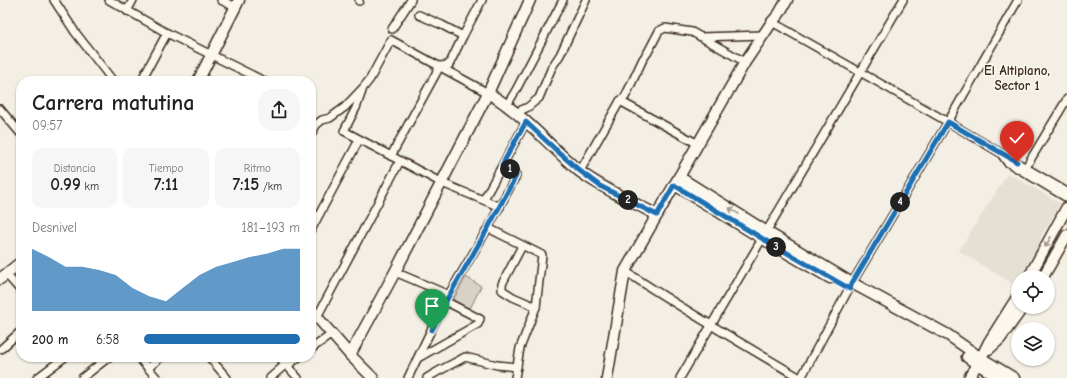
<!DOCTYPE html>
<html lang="es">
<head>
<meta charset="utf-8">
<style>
  body { margin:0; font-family:"Comic Neue",sans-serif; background:#f6f6f6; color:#222; height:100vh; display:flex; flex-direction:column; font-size:15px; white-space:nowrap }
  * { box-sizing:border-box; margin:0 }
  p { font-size:13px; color:#767676 }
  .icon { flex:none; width:22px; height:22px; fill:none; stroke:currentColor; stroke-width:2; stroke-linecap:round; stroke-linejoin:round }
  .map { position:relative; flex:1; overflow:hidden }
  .details { position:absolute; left:16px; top:76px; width:300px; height:286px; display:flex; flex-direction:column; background:#fff; border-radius:16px; box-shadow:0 1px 3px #0004 }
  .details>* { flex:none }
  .tools { position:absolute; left:1011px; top:270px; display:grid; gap:8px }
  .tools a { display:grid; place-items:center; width:44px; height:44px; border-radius:50%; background:#fff; box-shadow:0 1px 3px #0004; font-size:20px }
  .pin { position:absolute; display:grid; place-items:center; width:34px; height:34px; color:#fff; margin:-41px -17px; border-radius:50% 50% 50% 0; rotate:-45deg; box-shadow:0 0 4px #0007 }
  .pin .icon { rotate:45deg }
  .km { position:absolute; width:20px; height:20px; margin:-10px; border-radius:50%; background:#222; color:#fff; font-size:11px; line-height:20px; text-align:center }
  .round { display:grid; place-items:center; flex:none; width:42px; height:42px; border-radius:16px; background:#f6f6f6 }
  .head { display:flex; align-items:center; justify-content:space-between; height:68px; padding:0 16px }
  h1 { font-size:22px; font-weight:800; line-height:30px }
  .metrics { display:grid; grid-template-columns:repeat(3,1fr); gap:6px; height:68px; padding:4px 16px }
  .metrics div { display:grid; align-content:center; border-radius:10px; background:#f6f6f6; text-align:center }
  .metrics b { font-size:17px; font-weight:800 }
  .metrics small { font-size:11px; font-weight:400 }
  .metrics p { font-size:11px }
  .chart { height:112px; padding:8px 16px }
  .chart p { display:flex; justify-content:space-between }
  .chart svg { width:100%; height:72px; margin-top:4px; fill:#1f6fb2; opacity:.7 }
  ul { padding:0 16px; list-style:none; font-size:13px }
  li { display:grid; grid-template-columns:64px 48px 1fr; align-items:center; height:30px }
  li i { height:10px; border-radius:5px; background:#1f6fb2 }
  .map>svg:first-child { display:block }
  .built { fill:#e5dfd4 }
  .green { fill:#d8d1c6; stroke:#8a7e72 }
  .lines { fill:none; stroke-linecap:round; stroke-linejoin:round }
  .street-casing { stroke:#3b2a1e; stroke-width:10 }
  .secondary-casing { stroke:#3b2a1e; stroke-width:13 }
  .street { stroke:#fbf7ec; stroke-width:7 }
  .secondary { stroke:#fbf7ec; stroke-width:10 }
  .oneway { stroke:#9b9085 }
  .route-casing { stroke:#fff; stroke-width:8 }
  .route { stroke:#1f6fb2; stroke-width:5 }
  .labels { text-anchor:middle; stroke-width:3; stroke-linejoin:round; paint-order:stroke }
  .neighbourhood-label { font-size:13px; font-weight:bold; fill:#3b2a1e; stroke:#fbf7ec }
</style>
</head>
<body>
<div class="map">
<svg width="1067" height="378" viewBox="0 0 1067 378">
  <rect width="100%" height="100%" fill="#f3efe4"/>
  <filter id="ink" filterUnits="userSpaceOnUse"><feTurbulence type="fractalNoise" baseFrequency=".025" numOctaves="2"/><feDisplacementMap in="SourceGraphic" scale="8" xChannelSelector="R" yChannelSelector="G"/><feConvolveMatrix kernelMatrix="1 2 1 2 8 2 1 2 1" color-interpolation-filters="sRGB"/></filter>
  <g filter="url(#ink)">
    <!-- built -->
    <polygon class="built" points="1008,173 1061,204 1040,238 1042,240 1023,277 1018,277 1018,287 959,251"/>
    <!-- green -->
    <polygon class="green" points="466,277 481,286 470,309 453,300"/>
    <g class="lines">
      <!-- street casing -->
      <g class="street-casing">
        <g id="street">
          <polyline points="54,0 75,32 113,81"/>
          <polyline points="109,0 167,33 264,81"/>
          <polyline points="221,0 235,7"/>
          <polyline points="359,1 359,0"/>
          <polyline points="127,11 133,0"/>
          <polyline points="419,15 442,25 463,36"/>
          <polyline points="772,22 948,122 1067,192"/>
          <polyline points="392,29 411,0"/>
          <polyline points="701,37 763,35"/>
          <polyline points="141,81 167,33"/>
          <polyline points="362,91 356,108 344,131 442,183 500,207"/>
          <polyline points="620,101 698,144"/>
          <polyline points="507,105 516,90 563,0"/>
          <polyline points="0,109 21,134"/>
          <polyline points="515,113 528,107 539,98 552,67 560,55 586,0"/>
          <polyline points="311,134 317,124 322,120 330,118 345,107 363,88 370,79 391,40 488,93"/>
          <polyline points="1002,155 1007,162 1067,198"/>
          <polyline points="391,156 440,66 449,65 463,36 482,0"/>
          <polyline points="1026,167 1067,99"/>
          <polyline points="580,171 620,101 625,97 643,59 648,52 659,31 665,28 692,32 745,62"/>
          <polyline points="484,199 526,122"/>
          <polyline points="488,228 542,255 536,307 520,348 515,378"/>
          <polyline points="311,230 359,140"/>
          <polyline points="522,246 502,284 502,290 513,297 536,307"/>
          <path d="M625,271C682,309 741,343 800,378"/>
          <polyline points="395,272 449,295"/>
          <polyline points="6,274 21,291"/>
          <polyline points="317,317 400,161"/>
          <polyline points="1,349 21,331"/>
          <polyline points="311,349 332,334"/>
          <polyline points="138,357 157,378"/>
          <polyline points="209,357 227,378"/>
          <polyline points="279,357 298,378"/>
          <polyline points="418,358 478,324 480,319 445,301"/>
          <polyline points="287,366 299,357"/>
          <polyline points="148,368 161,357"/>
          <polyline points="37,378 65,357"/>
          <polyline points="82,378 109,357"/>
          <polyline points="270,378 286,364"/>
          <polyline points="408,378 445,301 488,228 516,176 515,171 503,165"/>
          <path d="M427,378C439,370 453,364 465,357L497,365L517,367"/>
          <polyline points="680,378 903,0"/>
          <polyline points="801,378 852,283 948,122 1018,0"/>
        </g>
      </g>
      <!-- secondary casing -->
      <g class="secondary-casing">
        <g id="secondary">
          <polyline points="198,81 239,0"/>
          <path d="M488,93C494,97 500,100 506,105C532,124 554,150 579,171C603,189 631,201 657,215"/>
          <polyline points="679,177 767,232 852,283 948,335 981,358 1014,378"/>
          <polyline points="675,185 763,239 830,278"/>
          <polyline points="1029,277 1067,207"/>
          <polyline points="1043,277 1067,235"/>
          <polyline points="0,279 21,262"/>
          <polyline points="311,310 350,355 373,378"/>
          <polyline points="989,349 1000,339 1023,307"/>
          <polyline points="983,354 989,342 1018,296"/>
          <polyline points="350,355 395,272 488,93 530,0"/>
          <polyline points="967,357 977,364 1000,378"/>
          <polyline points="607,378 625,271 745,62 772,22 779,14 787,0"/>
          <polyline points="969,378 977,364"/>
        </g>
      </g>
      <!-- street -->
      <use href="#street" class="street"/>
      <!-- secondary -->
      <use href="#secondary" class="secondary"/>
    </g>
    <!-- one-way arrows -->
    <defs><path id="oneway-shaft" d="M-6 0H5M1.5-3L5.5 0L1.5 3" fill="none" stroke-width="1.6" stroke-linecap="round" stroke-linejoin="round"/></defs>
    <g class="oneway">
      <use href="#oneway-shaft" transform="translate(734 211) rotate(-148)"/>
      <use href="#oneway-shaft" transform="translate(1048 242) rotate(119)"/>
    </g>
  </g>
  <g class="lines" filter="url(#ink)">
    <!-- route casing -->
    <g class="route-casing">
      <polyline id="route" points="432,330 446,301 488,228 516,176 514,171 502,165 526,122 555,149 580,171 600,186 657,215 674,185 763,239 850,289 852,283 948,122 1017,162"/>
    </g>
    <!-- route -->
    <use href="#route" class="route"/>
  </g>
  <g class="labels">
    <!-- neighbourhood labels -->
    <g class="neighbourhood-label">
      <text x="1017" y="75">El Altiplano,<tspan x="1017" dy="15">Sector 1</tspan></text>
    </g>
  </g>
</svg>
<div class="tools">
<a><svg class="icon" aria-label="locate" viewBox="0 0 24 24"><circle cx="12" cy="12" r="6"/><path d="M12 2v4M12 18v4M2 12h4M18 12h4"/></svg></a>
<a><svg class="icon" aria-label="layers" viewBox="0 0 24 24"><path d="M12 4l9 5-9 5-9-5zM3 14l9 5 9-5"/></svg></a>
</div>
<div class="pin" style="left:432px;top:330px;background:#1e9e55"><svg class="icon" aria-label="arrive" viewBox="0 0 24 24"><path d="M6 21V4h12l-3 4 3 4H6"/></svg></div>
<div class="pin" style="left:1017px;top:162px;background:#d93025"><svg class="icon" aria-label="check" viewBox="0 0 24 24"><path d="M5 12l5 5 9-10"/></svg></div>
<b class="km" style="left:510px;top:169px">1</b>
<b class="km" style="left:628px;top:200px">2</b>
<b class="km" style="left:776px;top:247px">3</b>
<b class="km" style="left:900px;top:202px">4</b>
<section class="details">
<div class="head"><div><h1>Carrera matutina</h1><p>09:57</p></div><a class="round"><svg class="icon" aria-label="share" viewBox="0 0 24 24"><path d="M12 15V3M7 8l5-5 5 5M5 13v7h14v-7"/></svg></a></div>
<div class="metrics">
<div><p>Distancia</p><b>0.99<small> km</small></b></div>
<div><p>Tiempo</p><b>7:11</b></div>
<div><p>Ritmo</p><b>7:15<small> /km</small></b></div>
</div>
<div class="chart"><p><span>Desnivel</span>181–193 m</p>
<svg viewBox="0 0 160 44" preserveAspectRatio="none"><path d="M0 44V6L10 11L20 17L30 17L40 19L50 22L60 30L70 35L80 38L90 30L100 22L110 17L120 14L130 11L140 9L150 6L160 6V44z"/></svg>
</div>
<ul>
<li><b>200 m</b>6:58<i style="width:100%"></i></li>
</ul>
</section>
</div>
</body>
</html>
